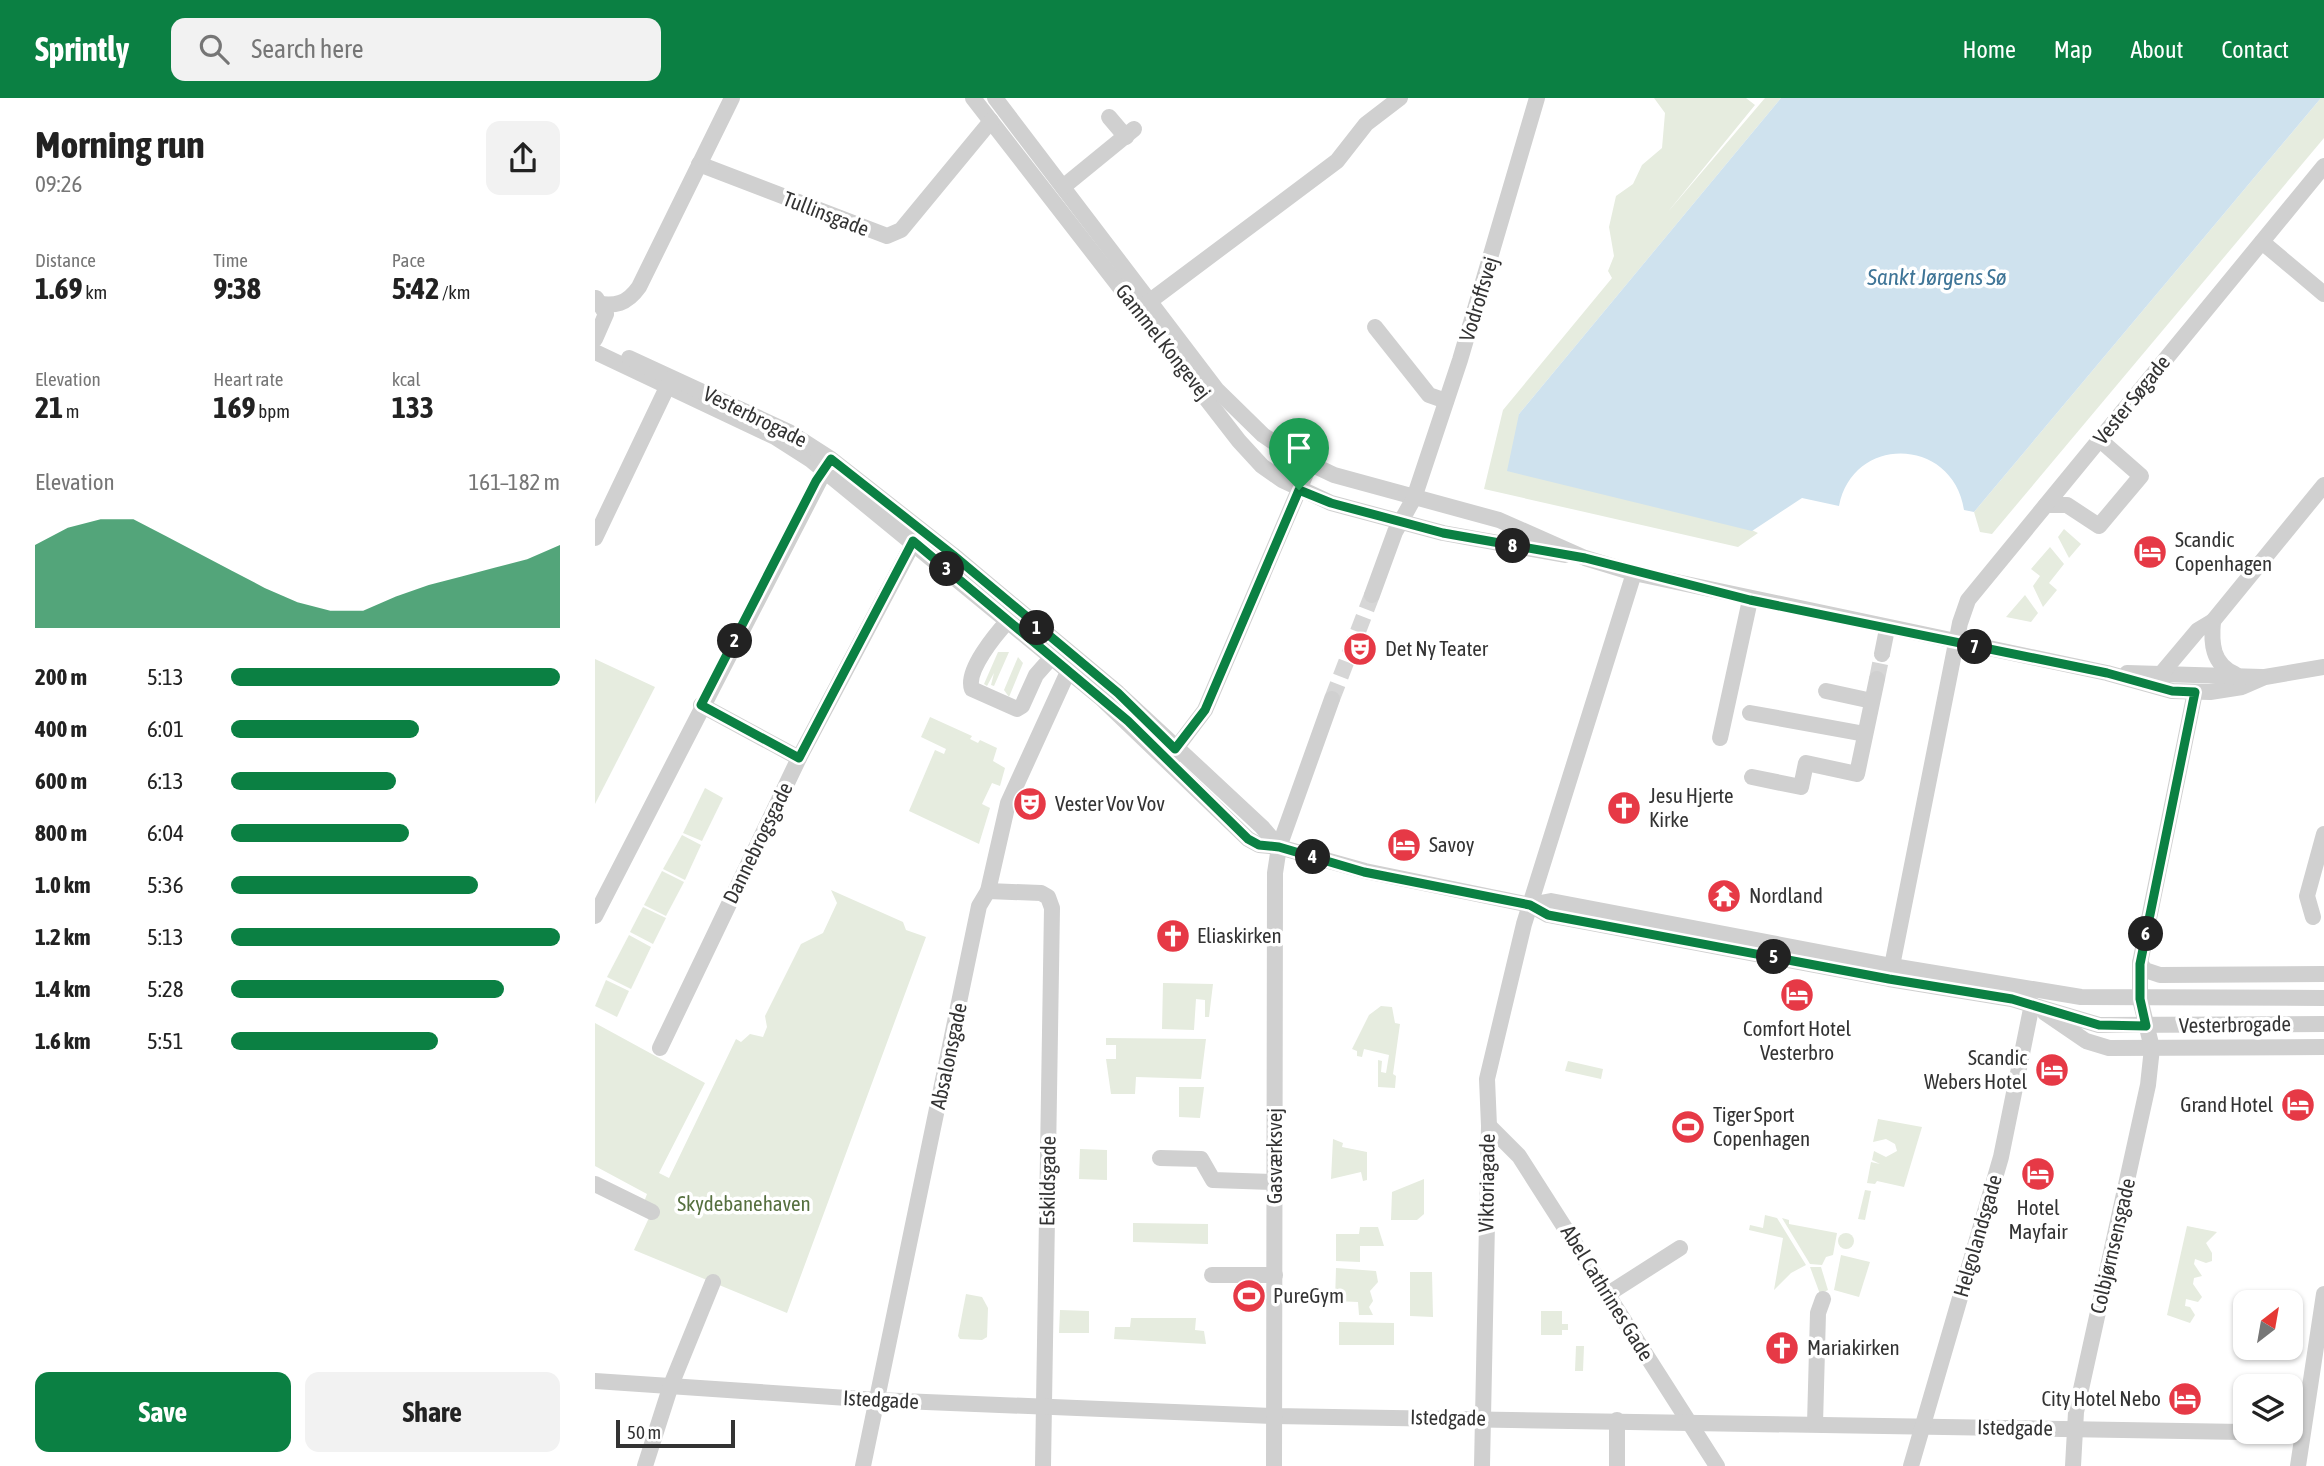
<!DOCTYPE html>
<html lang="en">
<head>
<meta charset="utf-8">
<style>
  body { margin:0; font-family:"Asap Condensed",sans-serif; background:#f2f2f2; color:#222; height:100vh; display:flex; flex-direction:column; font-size:26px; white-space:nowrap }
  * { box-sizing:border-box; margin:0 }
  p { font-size:23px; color:#767676 }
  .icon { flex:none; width:38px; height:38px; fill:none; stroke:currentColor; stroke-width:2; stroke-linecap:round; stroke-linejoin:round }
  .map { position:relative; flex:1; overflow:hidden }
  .panel { display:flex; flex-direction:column; background:#fff; width:595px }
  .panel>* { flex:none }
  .needle { width:46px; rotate:31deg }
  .tools { position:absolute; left:1638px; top:1192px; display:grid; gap:14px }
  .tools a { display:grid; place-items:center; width:70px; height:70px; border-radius:14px; background:#fff; box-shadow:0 2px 5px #0004; font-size:35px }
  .scale { position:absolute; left:21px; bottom:18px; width:119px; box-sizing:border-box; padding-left:7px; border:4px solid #333; border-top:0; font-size:19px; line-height:24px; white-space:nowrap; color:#333; -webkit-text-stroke:5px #fff; paint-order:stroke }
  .pin { position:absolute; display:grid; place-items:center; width:60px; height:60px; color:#fff; margin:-72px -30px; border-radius:50% 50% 50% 0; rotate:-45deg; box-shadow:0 0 7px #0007 }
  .pin .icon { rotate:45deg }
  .km { position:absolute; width:35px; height:35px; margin:-18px; border-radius:50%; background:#222; color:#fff; font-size:19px; line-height:35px; text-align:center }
  .round { display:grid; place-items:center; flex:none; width:74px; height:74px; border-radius:14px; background:#f2f2f2 }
  .head { display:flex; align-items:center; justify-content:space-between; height:119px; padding:0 35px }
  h1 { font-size:38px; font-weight:700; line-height:52px }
  .metrics { display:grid; grid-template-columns:repeat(3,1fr); gap:10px; height:119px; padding:7px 35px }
  .metrics div { display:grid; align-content:center }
  .metrics b { font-size:30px; font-weight:700 }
  .metrics small { font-size:19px; font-weight:400 }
  .metrics p { font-size:19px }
  .chart { height:196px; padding:14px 35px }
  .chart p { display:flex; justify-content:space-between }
  .chart svg { width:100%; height:126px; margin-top:7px; fill:#0b8043; opacity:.7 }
  .primary-button { display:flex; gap:14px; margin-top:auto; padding:14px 35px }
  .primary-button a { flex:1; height:80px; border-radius:14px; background:#0b8043; color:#fff; font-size:28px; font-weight:700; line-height:80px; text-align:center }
  .primary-button a+a { background:#f2f2f2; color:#222 }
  ul { padding:0 35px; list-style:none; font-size:23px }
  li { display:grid; grid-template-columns:112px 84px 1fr; align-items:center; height:52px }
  li i { height:18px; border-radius:9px; background:#0b8043 }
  header { display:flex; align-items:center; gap:42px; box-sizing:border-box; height:98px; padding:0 35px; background:#0b8043; color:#fff }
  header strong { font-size:33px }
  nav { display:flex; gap:38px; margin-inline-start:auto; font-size:24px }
  .search { width:490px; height:63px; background:#f2f2f2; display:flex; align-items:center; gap:18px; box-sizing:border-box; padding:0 24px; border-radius:14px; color:#767676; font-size:26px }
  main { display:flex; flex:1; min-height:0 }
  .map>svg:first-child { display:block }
  .green { fill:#e6ecdf }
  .water { fill:#cfe2ee }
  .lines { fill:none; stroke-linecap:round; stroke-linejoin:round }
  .minor-tunnel { stroke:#d6d6d6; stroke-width:16; stroke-dasharray:16 8; stroke-linecap:butt }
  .minor { stroke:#d0d0d0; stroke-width:16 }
  .route-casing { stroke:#fff; stroke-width:14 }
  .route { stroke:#0b8043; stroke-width:9 }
  .labels { text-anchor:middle; stroke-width:7; stroke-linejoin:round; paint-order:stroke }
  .street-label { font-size:21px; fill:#333; stroke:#fff }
  .poi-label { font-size:21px; fill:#333; stroke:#fff; text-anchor:start }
  .park-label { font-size:21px; fill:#56703f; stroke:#fff }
  .water-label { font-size:23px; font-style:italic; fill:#3f7597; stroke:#fff }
</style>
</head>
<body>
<header>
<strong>Sprintly</strong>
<div class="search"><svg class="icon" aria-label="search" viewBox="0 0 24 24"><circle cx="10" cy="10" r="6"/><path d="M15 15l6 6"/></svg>Search here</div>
<nav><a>Home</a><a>Map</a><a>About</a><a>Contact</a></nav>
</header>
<main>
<section class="panel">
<div class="head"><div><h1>Morning run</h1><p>09:26</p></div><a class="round"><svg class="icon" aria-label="share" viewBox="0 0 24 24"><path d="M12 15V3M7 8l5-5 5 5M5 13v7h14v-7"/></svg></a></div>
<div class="metrics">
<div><p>Distance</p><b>1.69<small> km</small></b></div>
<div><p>Time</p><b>9:38</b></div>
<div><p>Pace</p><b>5:42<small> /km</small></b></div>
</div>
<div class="metrics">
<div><p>Elevation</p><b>21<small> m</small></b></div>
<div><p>Heart rate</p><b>169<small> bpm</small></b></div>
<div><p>kcal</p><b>133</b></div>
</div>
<div class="chart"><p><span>Elevation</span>161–182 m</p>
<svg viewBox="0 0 160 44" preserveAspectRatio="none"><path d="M0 44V15L10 9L20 6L30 6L40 12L50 18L60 24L70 30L80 35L90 38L100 38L110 33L120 29L130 26L140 23L150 20L160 15V44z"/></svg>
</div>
<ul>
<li><b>200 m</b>5:13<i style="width:100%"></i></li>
<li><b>400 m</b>6:01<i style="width:57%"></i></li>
<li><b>600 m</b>6:13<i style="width:50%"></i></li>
<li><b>800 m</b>6:04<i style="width:54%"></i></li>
<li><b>1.0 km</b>5:36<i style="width:75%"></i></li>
<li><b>1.2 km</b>5:13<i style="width:100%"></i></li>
<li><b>1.4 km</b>5:28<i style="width:83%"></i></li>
<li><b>1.6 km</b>5:51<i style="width:63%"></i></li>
</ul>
<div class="primary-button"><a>Save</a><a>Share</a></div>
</section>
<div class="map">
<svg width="1729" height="1368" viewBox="0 0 1729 1368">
  <rect width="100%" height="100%" fill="#fff"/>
  <!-- green -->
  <g class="green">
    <polygon points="1059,0 1151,0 1160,7 1072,115 1170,0 1186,0 924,316 924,320 1163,435 1143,449 889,391 908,312 1017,180 1013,173 1019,158 1014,129 1021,98 1038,86 1047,67 1067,50 1070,15"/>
    <polygon points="1726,0 1729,0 1729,40 1397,436 1385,434 1379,414"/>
    <polygon points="1469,431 1486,446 1474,460 1463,439"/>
    <polygon points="1455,449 1469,466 1454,485 1462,492 1448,509 1438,488 1445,478 1436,471"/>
    <polygon points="1430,497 1443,515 1436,524 1411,519"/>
    <polygon points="403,554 414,554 399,588 396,587 399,575 392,588 389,586"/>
    <polygon points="423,559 428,565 414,599 409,592"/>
    <polygon points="0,561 60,589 0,706"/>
    <polygon points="335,619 377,638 375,641 383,645 385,642 402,650 398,663 410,670 405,688 397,685 387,706 395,710 384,746 314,713 340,652 349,656 351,651 326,639"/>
    <polygon points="110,690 128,700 107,743 88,735"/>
    <polygon points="87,737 106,747 90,782 68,771"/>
    <polygon points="67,773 89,784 71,818 49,807"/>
    <polygon points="236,792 308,824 311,832 331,839 192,1215 39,1152 59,1109 49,1104 52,1096 0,1068 0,925 110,985 64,1075 74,1080 141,941 146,944 155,936 168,939 172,929 170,918 206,846 228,835 242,805"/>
    <polygon points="48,809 71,820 58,846 35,834"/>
    <polygon points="34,837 56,849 36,891 12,879"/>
    <polygon points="11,882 34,893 22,919 0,908"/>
    <polygon points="568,885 618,886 614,919 610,919 610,902 601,901 599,932 567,931"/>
    <polygon points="786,908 797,909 800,925 805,926 798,976 801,978 800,990 783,989 783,962 787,963 786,974 791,975 794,957 769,951 767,959 762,958 762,953 757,951 774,917"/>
    <polygon points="511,940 611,941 606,981 541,979 540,996 516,996 511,961 521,961 521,947 511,947"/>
    <polygon points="973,963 1008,971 1006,981 970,973"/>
    <polygon points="584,989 609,989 605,1020 584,1019"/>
    <polygon points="1283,1021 1327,1029 1309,1089 1282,1083 1280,1086 1272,1085 1276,1064 1285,1066 1277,1062 1279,1053 1291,1059 1302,1053 1300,1046 1291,1041 1278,1044"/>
    <polygon points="738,1041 748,1045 747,1049 772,1054 772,1082 768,1083 766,1074 736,1081"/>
    <polygon points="485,1051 512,1052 512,1082 484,1081"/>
    <polygon points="829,1081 829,1116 822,1122 796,1122 797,1094"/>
    <polygon points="1270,1092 1276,1093 1270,1122 1263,1121"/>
    <polygon points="1170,1117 1182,1120 1211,1167 1196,1175 1179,1192 1188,1140 1154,1132 1155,1127 1168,1130"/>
    <polygon points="1187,1120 1194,1122 1194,1126 1242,1135 1238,1157 1231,1159 1227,1167 1215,1166"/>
    <polygon points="538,1125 613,1126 613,1146 538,1144"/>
    <polygon points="1592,1128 1622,1134 1611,1145 1617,1155 1617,1163 1611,1165 1600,1161 1599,1166 1607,1178 1599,1180 1598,1186 1607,1199 1603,1204 1591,1201 1590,1208 1595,1209 1600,1217 1595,1225 1572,1217"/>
    <polygon points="765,1129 783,1129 789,1148 765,1148 765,1164 741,1163 741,1136 764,1136"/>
    <circle cx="1251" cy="1143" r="8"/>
    <polygon points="1246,1157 1275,1164 1264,1199 1239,1192"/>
    <polygon points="1215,1169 1226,1169 1233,1192 1225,1196"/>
    <polygon points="741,1170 781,1173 783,1184 775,1193 778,1203 774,1209 778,1217 764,1217 763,1204 740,1203"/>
    <polygon points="815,1174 837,1174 838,1219 815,1218"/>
    <polygon points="371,1196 387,1199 393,1210 392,1239 387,1242 365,1241 363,1238"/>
    <polygon points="465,1212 494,1213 494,1235 464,1235"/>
    <polygon points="946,1213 967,1213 967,1226 973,1226 973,1232 967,1232 967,1237 946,1237"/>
    <polygon points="536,1220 601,1220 600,1232 609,1233 611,1246 519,1241 520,1229 535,1229"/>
    <polygon points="744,1224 799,1225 799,1247 744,1247"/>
    <polygon points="981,1248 989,1248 988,1273 980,1273"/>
  </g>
  <!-- water -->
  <path class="water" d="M1186,0H1726L1379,414L1369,412C1358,339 1258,336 1244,408L1207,400L1157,433L912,373L924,316Z"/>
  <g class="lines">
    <!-- minor-tunnel -->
    <g class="minor-tunnel">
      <polyline points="1282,581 1287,556"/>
      <polyline points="737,601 777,497"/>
    </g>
    <!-- minor -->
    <g class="minor">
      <polyline points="378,0 644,343 667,368 687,382 736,405 848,435 970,457"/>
      <polyline points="400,0 622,292 668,337 699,358 739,377 904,422 990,460 1039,475 1512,575 1577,593 1615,594 1647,589 1670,579 1729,569"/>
      <polyline points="514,19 531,39"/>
      <polyline points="104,66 292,138 306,132 396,23"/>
      <polyline points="468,89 539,31"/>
      <polyline points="1667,144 1729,196"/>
      <path d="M0,205C20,209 32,206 44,189L137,0"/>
      <polyline points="547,209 742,63 771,26 805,0"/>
      <polyline points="780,229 834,297 851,303"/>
      <polyline points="0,241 11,216 1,200"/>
      <polyline points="0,254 180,339 216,362 506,600 653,741 664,747 684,749 770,773 935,807 953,817 1294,881 1417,901 1504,927 1729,926"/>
      <polyline points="34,260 194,334 236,361 358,457 523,595 667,729 684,749"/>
      <polyline points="1451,407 1472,407 1504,428 1546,378 1505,342"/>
      <polyline points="0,440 76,281"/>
      <polyline points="777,497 800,434 819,400 865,262 942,0"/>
      <path d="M413,523C401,536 370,573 377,591L422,611L427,608L441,577L456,560"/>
      <path d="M1618,523C1616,545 1617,566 1640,576"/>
      <polyline points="1287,556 1292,531"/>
      <polyline points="1532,575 1667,579"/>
      <polyline points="1566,576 1603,532 1618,523 1729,387"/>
      <polyline points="1231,593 1277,603"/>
      <polyline points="106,607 204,660"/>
      <polyline points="1155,615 1270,636"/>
      <polyline points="1125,640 1155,502"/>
      <polyline points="578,660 579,653 610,612 715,366"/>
      <polyline points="1157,679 1206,689 1211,665 1262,676 1282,581"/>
      <polyline points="393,793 446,795 453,799 457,810 448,1368"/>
      <polyline points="935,807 956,803 1297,868 1486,899 1729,900"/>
      <polyline points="0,818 233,366"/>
      <polyline points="1718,819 1712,798 1729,736"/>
      <polyline points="1545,865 1550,872 1565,877 1729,876"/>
      <polyline points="1297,868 1365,525 1373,502 1729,68"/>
      <polyline points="1450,915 1491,943 1514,950 1729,949"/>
      <polyline points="65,950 204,660 323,436"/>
      <polyline points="894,1028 924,1058 1122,1368"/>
      <polyline points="565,1060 606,1061 618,1082 680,1084"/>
      <polyline points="0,1086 57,1114"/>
      <polyline points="617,1177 680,1177"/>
      <polyline points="1013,1196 1085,1150"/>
      <polyline points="0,1283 282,1302 679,1318 1706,1335"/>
      <polyline points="1022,1322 1022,1368"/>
      <polyline points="1220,1326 1223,1215 1228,1201"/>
      <polyline points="50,1368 76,1287 118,1184"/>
      <polyline points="268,1368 384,808 393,793 413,705 477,565"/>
      <polyline points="679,1368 680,775 684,749 737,601"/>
      <polyline points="887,1368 894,1028 892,981 929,826 1039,475"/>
      <polyline points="1316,1368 1406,1059 1437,906"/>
      <polyline points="1478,1368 1481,1314 1553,987 1557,950 1545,901 1545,865 1600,594"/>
      <polyline points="1703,1368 1729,1196"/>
    </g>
  </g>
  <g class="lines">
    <!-- route casing -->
    <g class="route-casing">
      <polygon id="route" points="236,361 358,457 523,595 580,651 610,612 704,392 736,405 848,435 990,460 1155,502 1512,575 1577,593 1600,594 1545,866 1545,901 1551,928 1504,927 1417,901 1294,881 953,817 935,807 769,774 684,749 664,747 653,741 533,623 318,443 204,660 106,607 221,383"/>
    </g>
    <!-- route -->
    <use href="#route" class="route"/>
  </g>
  <!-- icons -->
  <defs>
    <g id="hotel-disc" transform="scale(1.75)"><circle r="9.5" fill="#e63946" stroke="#fff"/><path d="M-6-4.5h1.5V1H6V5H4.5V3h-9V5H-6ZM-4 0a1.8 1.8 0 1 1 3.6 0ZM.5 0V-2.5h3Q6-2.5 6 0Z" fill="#fff"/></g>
    <g id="theatre-disc" transform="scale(1.75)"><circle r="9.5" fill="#e63946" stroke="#fff"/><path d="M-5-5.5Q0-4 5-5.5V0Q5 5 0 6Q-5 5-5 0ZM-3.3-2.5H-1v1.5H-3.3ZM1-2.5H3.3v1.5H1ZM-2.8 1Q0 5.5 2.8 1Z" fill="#fff"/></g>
    <g id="church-disc" transform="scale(1.75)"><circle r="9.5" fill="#e63946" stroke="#fff"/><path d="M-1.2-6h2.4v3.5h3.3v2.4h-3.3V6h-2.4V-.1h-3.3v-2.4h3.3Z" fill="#fff"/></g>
    <g id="temple-disc" transform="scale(1.75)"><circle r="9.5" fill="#e63946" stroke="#fff"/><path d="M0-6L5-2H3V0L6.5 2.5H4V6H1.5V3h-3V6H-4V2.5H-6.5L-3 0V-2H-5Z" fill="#fff"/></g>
    <g id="stadium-disc" transform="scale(1.75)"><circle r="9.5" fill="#e63946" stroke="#fff"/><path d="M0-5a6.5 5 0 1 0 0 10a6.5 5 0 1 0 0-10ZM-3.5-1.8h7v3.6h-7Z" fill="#fff"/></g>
  </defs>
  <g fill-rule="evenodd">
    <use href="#hotel-disc" x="1555" y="454"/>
    <use href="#theatre-disc" x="765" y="551"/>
    <use href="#theatre-disc" x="435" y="706"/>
    <use href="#church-disc" x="1029" y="710"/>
    <use href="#hotel-disc" x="809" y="747"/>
    <use href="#temple-disc" x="1129" y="798"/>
    <use href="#church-disc" x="578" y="838"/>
    <use href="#hotel-disc" x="1202" y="897"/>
    <use href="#hotel-disc" x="1457" y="972"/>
    <use href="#hotel-disc" x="1703" y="1007"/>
    <use href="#stadium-disc" x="1093" y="1029"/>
    <use href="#hotel-disc" x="1443" y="1076"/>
    <use href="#stadium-disc" x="654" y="1198"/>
    <use href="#church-disc" x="1187" y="1250"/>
    <use href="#hotel-disc" x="1590" y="1301"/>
  </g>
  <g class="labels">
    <!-- street labels -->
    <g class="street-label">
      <text transform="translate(231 116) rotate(21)" y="7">Tullinsgade</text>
      <text transform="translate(884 201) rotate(-73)" y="7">Vodroffsvej</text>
      <text transform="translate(568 244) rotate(52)" y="7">Gammel Kongevej</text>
      <text transform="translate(1537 302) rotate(-51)" y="7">Vester Søgade</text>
      <text transform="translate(160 319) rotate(26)" y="7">Vesterbrogade</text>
      <text transform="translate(163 745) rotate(-64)" y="7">Dannebrogsgade</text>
      <text transform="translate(1640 927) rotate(-1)" y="7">Vesterbrogade</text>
      <text transform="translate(354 958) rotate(-78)" y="7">Absalonsgade</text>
      <text transform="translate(680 1058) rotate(-90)" y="7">Gasværksvej</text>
      <text transform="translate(453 1083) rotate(-89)" y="7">Eskildsgade</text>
      <text transform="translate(892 1085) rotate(-89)" y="7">Viktoriagade</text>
      <text transform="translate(1383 1138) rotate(-74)" y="7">Helgolandsgade</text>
      <text transform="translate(1518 1148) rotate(-77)" y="7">Colbjørnsensgade</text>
      <text transform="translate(1012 1195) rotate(58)" y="7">Abel Cathrines Gade</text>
      <text transform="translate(286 1302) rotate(3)" y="7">Istedgade</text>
      <text transform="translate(853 1320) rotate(1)" y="7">Istedgade</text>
      <text transform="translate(1420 1330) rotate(1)" y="7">Istedgade</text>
    </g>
    <!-- poi labels -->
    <g class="poi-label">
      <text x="1580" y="449">Scandic<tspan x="1580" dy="24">Copenhagen</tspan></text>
      <text x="790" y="558">Det Ny Teater</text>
      <text x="1054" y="705">Jesu Hjerte<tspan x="1054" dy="24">Kirke</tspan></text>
      <text x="460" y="713">Vester Vov Vov</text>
      <text x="834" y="754">Savoy</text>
      <text x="1154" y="805">Nordland</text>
      <text x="602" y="845">Eliaskirken</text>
      <text x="1202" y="938" text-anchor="middle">Comfort Hotel<tspan x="1202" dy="24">Vesterbro</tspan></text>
      <text x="1432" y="967" text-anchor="end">Scandic<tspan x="1432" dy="24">Webers Hotel</tspan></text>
      <text x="1678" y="1014" text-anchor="end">Grand Hotel</text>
      <text x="1118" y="1024">Tiger Sport<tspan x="1118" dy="24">Copenhagen</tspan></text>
      <text x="1443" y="1117" text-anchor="middle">Hotel<tspan x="1443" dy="24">Mayfair</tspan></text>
      <text x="678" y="1205">PureGym</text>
      <text x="1212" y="1257">Mariakirken</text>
      <text x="1566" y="1308" text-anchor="end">City Hotel Nebo</text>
    </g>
    <!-- park labels -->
    <g class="park-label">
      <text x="149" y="1113">Skydebanehaven</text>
    </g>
    <!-- water labels -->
    <g class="water-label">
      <text x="1342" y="187">Sankt Jørgens Sø</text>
    </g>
  </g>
</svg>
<div class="tools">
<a><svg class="needle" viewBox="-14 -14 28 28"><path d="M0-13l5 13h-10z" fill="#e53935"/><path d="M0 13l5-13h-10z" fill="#767676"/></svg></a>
<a><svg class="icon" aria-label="layers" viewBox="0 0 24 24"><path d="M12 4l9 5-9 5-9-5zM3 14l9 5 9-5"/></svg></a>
</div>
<div class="scale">50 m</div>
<div class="pin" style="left:704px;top:392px;background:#1e9e55"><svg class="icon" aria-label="arrive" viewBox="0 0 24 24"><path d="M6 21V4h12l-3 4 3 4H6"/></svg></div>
<b class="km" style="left:442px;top:530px">1</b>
<b class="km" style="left:140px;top:543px">2</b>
<b class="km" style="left:352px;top:471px">3</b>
<b class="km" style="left:718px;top:759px">4</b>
<b class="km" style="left:1179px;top:859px">5</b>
<b class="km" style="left:1551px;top:836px">6</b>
<b class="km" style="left:1380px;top:549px">7</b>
<b class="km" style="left:918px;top:448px">8</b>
</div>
</main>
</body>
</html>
